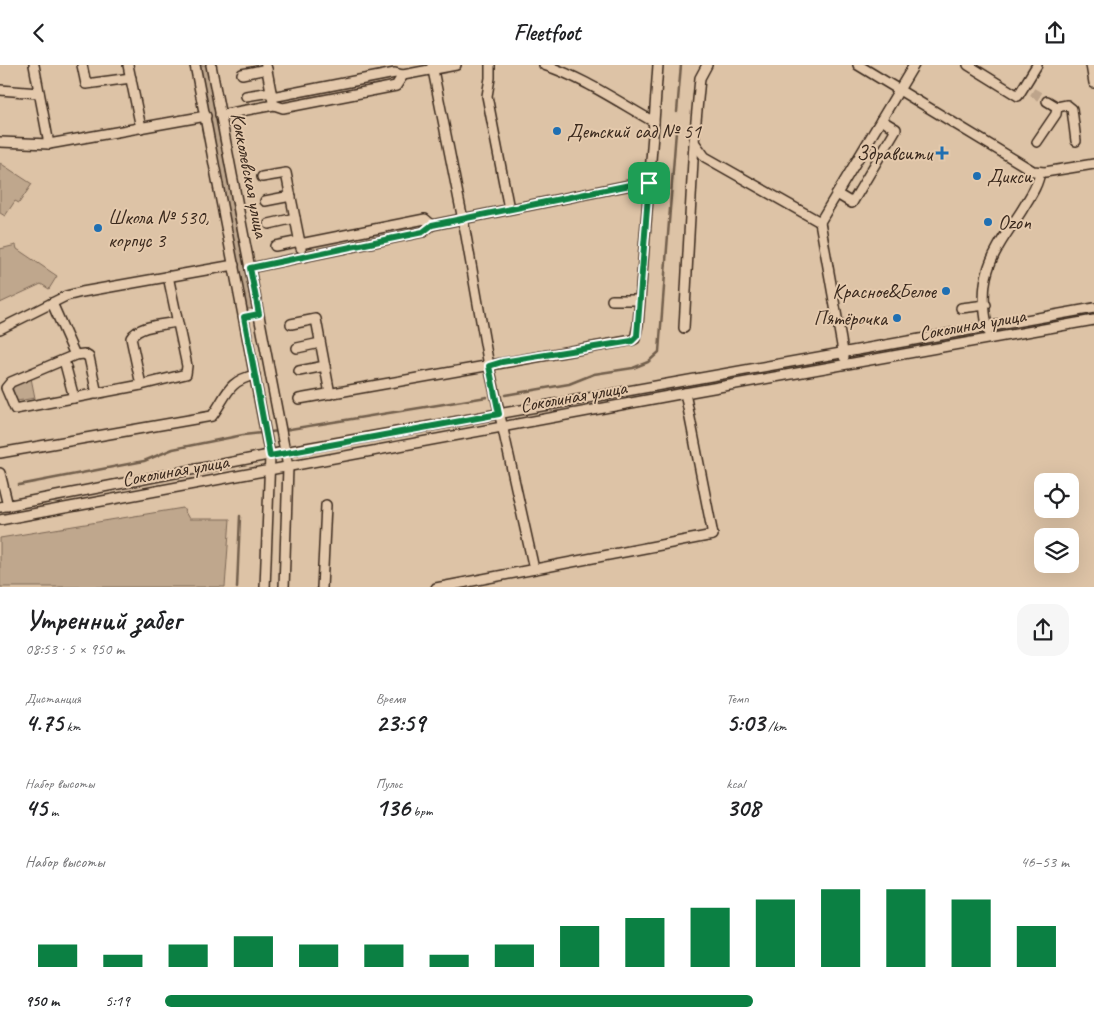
<!DOCTYPE html>
<html lang="ru">
<head>
<meta charset="utf-8">
<style>
  body { margin:0; font-family:Caveat,sans-serif; background:#f6f6f6; color:#202124; height:100vh; display:flex; flex-direction:column; font-size:19px; white-space:nowrap }
  * { box-sizing:border-box; margin:0 }
  p { font-size:16px; color:#757577 }
  .icon { flex:none; width:28px; height:28px; fill:none; stroke:currentColor; stroke-width:2; stroke-linecap:round; stroke-linejoin:round }
  .map { position:relative; height:522px; overflow:hidden }
  .details { display:flex; flex-direction:column; background:#fff; flex:1 }
  .details>* { flex:none }
  .tools { position:absolute; left:1034px; top:408px; display:grid; gap:10px }
  .tools a { display:grid; place-items:center; width:45px; height:45px; border-radius:10px; background:#fff; box-shadow:0 5px 20px #0002; font-size:25px }
  .pin { position:absolute; display:grid; place-items:center; width:42px; height:42px; color:#fff; margin:-21px; border-radius:10px; box-shadow:0 2px 8px #0006 }
  .round { display:grid; place-items:center; flex:none; width:52px; height:52px; border-radius:15px; background:#f6f6f6 }
  .overview { display:flex; align-items:center; justify-content:space-between; height:85px; padding:0 25px }
  h1 { font-size:28px; font-weight:600; line-height:38px }
  .figures { display:grid; grid-template-columns:repeat(3,1fr); gap:8px; height:85px; padding:5px 25px }
  .figures div { display:grid; align-content:center }
  .figures b { font-size:25px; font-weight:600 }
  .figures small { font-size:14px; font-weight:400 }
  .figures p { font-size:14px }
  .chart { height:140px; padding:10px 25px }
  .chart p { display:flex; justify-content:space-between }
  .chart svg { width:100%; height:90px; margin-top:5px; stroke:#0b8043; stroke-width:6 }
  ul { padding:0 25px; list-style:none; font-size:16px }
  li { display:grid; grid-template-columns:80px 60px 1fr; align-items:center; height:38px }
  li i { height:12px; border-radius:6px; background:#0b8043 }
  header { display:flex; justify-content:space-between; align-items:center; height:65px; padding:0 25px; background:#fff; font-size:22px; font-weight:600 }
  .map>svg:first-child { display:block }
  .green { fill:#bfa78d; stroke:#7d6856 }
  .lines { fill:none; stroke-linecap:round; stroke-linejoin:round }
  .stream { stroke:#725e4c; stroke-width:2.5 }
  .minor-tunnel { stroke:#bda48b; stroke-width:9; stroke-dasharray:9 4.5; stroke-linecap:butt }
  .minor-casing { stroke:#3b2a1e; stroke-width:12 }
  .minor { stroke:#e4c9ac; stroke-width:9 }
  .route-casing { stroke:#fff; stroke-width:10 }
  .route { stroke:#0b8043; stroke-width:6 }
  .poi-dot { fill:#1f6fb2; stroke:#e4c9ac; stroke-width:2 }
  .labels { text-anchor:middle; stroke-width:4; stroke-linejoin:round; paint-order:stroke }
  .poi-label { font-size:20px; fill:#3b2a1e; stroke:#e4c9ac; text-anchor:start }
  .street-label { font-size:20px; fill:#3b2a1e; stroke:#e4c9ac }
</style>
</head>
<body>
<header><svg class="icon" aria-label="back" viewBox="0 0 24 24"><path d="M15 5l-7 7 7 7"/></svg>Fleetfoot<svg class="icon" aria-label="share" viewBox="0 0 24 24"><path d="M12 15V3M7 8l5-5 5 5M5 13v7h14v-7"/></svg></header>
<div class="map">
<svg width="1094" height="523" viewBox="0 0 1094 523">
  <rect width="100%" height="100%" fill="#ddc3a6"/>
  <filter id="ink" filterUnits="userSpaceOnUse"><feTurbulence type="fractalNoise" baseFrequency=".02" numOctaves="2"/><feDisplacementMap in="SourceGraphic" scale="10" xChannelSelector="R" yChannelSelector="G"/><feConvolveMatrix kernelMatrix="1 2 1 2 8 2 1 2 1" color-interpolation-filters="sRGB"/></filter>
  <g filter="url(#ink)">
    <!-- green -->
    <g class="green">
      <polygon points="199,0 206,0 252,244 247,244"/>
      <polygon points="0,98 32,119 19,138 15,136 5,151 0,148"/>
      <polygon points="16,180 17,184 57,211 49,224 41,219 0,238 0,184"/>
      <polygon points="31,313 35,333 17,336 12,322"/>
      <polygon points="183,443 189,454 230,454 225,522 0,522 0,473"/>
    </g>
    <g class="lines">
      <!-- stream -->
      <g class="stream">
        <polyline points="677,47 681,0"/>
        <polyline points="505,330 569,319 594,309 633,303 648,297 659,287 676,66"/>
        <polyline points="284,365 487,332"/>
        <polyline points="19,420 144,396 173,384 243,370 279,366"/>
        <polyline points="237,523 240,451"/>
      </g>
      <!-- minor-tunnel -->
      <polyline class="minor-tunnel" points="1032,27 1047,36"/>
      <!-- minor casing -->
      <g class="minor-casing">
        <g id="minor">
          <polyline points="34,0 49,79"/>
          <polyline points="82,0 86,19 131,13"/>
          <polyline points="128,0 141,63"/>
          <polyline points="195,0 270,391 265,523"/>
          <polyline points="211,0 288,402 284,523"/>
          <polyline points="266,0 273,37"/>
          <polyline points="432,0 465,165 489,301 534,504"/>
          <polyline points="490,0 490,13 487,31 509,144"/>
          <path d="M544,0C584,13 618,37 654,57L658,0"/>
          <polyline points="858,0 1033,106 1045,107 1094,99"/>
          <polyline points="968,0 1018,31 1037,0"/>
          <polyline points="1091,0 1094,18"/>
          <polyline points="242,9 267,4"/>
          <polyline points="0,25 39,28"/>
          <polyline points="246,31 271,27"/>
          <polyline points="272,32 395,8 403,10 456,0"/>
          <polyline points="1047,36 1057,42"/>
          <polyline points="220,50 274,40 283,43 396,21 403,10"/>
          <polyline points="0,77 49,79 206,51"/>
          <polyline points="694,77 705,92 820,157"/>
          <polyline points="1037,77 1056,49 1057,42 1067,40 1072,44 1076,76"/>
          <polyline points="262,112 286,108 301,183"/>
          <polyline points="837,129 852,138 896,64 881,55"/>
          <polyline points="265,136 291,131"/>
          <polyline points="269,159 295,153"/>
          <polyline points="300,179 425,154 432,160"/>
          <polyline points="275,181 300,176"/>
          <polyline points="250,203 423,167 432,160 635,119 649,118"/>
          <polyline points="612,235 640,235"/>
          <polyline points="52,238 75,290"/>
          <polyline points="961,243 986,240"/>
          <polyline points="291,259 316,254 330,329"/>
          <polyline points="684,263 694,77 700,13 707,0"/>
          <polyline points="0,264 66,231 82,227 234,200"/>
          <path d="M988,266C984,247 982,224 988,205C994,184 1010,164 1022,145C1029,133 1038,121 1040,107"/>
          <polyline points="297,283 320,278"/>
          <polyline points="844,292 820,157 914,0"/>
          <polyline points="64,295 74,333"/>
          <polyline points="299,306 325,301"/>
          <path d="M141,320L131,273C139,260 163,260 177,257"/>
          <polyline points="97,329 89,292 84,289 75,290 11,317 6,323 15,344 141,320 186,309 187,301 168,211"/>
          <polyline points="299,334 633,275 635,274 638,260 654,57"/>
          <path d="M0,388L212,351C227,331 227,316 255,310"/>
          <polyline points="0,408 8,441"/>
          <polyline points="0,442 284,387 1094,243"/>
          <polyline points="0,455 685,328 1094,255"/>
          <polyline points="322,523 326,440"/>
          <polyline points="436,523 713,470 685,328"/>
        </g>
      </g>
      <!-- minor -->
      <use href="#minor" class="minor"/>
    </g>
  </g>
  <g class="lines" filter="url(#ink)">
    <!-- route casing -->
    <g class="route-casing">
      <polygon id="route" points="649,118 637,271 632,276 502,297 489,301 499,349 270,391 244,252 259,249 250,203 423,167 432,160 635,119"/>
    </g>
    <!-- route -->
    <use href="#route" class="route"/>
  </g>
  <!-- markers -->
  <g class="poi-dot">
    <circle cx="557" cy="66" r="5"/>
    <path d="M939.5 80.5h5v5h5v5h-5v5h-5v-5h-5v-5h5z"/>
    <circle cx="977" cy="111" r="5"/>
    <circle cx="988" cy="157" r="5"/>
    <circle cx="98" cy="163" r="5"/>
    <circle cx="946" cy="226" r="5"/>
    <circle cx="897" cy="253" r="5"/>
  </g>
  <g class="labels">
    <!-- poi labels -->
    <g class="poi-label">
      <text x="567" y="73">Детский сад № 51</text>
      <text x="932" y="95" text-anchor="end">Здравсити</text>
      <text x="987" y="118">Дикси</text>
      <text x="108" y="159">Школа № 530,<tspan x="108" dy="23">корпус 3</tspan></text>
      <text x="998" y="164">Ozon</text>
      <text x="936" y="233" text-anchor="end">Красное&amp;Белое</text>
      <text x="887" y="260" text-anchor="end">Пятёрочка</text>
    </g>
    <!-- street labels -->
    <g class="street-label">
      <text transform="translate(250 110) rotate(79)" y="7">Кокколевская улица</text>
      <text transform="translate(972 259) rotate(-10)" y="7">Соколиная улица</text>
      <text transform="translate(573 331) rotate(-10)" y="7">Соколиная улица</text>
      <text transform="translate(175 405) rotate(-10)" y="7">Соколиная улица</text>
    </g>
  </g>
</svg>
<div class="tools">
<a><svg class="icon" aria-label="locate" viewBox="0 0 24 24"><circle cx="12" cy="12" r="6"/><path d="M12 2v4M12 18v4M2 12h4M18 12h4"/></svg></a>
<a><svg class="icon" aria-label="layers" viewBox="0 0 24 24"><path d="M12 4l9 5-9 5-9-5zM3 14l9 5 9-5"/></svg></a>
</div>
<div class="pin" style="left:649px;top:118px;background:#1e9e55"><svg class="icon" aria-label="arrive" viewBox="0 0 24 24"><path d="M6 21V4h12l-3 4 3 4H6"/></svg></div>
</div>
<section class="details">
<div class="overview"><div><h1>Утренний забег</h1><p>08:53 · 5 × 950 m</p></div><a class="round"><svg class="icon" aria-label="share" viewBox="0 0 24 24"><path d="M12 15V3M7 8l5-5 5 5M5 13v7h14v-7"/></svg></a></div>
<div class="figures">
<div><p>Дистанция</p><b>4.75<small> km</small></b></div>
<div><p>Время</p><b>23:59</b></div>
<div><p>Темп</p><b>5:03<small> /km</small></b></div>
</div>
<div class="figures">
<div><p>Набор высоты</p><b>45<small> m</small></b></div>
<div><p>Пульс</p><b>136<small> bpm</small></b></div>
<div><p>kcal</p><b>308</b></div>
</div>
<div class="chart"><p><span>Набор высоты</span>46–53 m</p>
<svg viewBox="0 0 160 44" preserveAspectRatio="none"><path d="M5 44V33M15 44V38M25 44V33M35 44V29M45 44V33M55 44V33M65 44V38M75 44V33M85 44V24M95 44V20M105 44V15M115 44V11M125 44V6M135 44V6M145 44V11M155 44V24"/></svg>
</div>
<ul>
<li><b>950 m</b>5:19<i style="width:65%"></i></li>
</ul>
</section>
</body>
</html>
